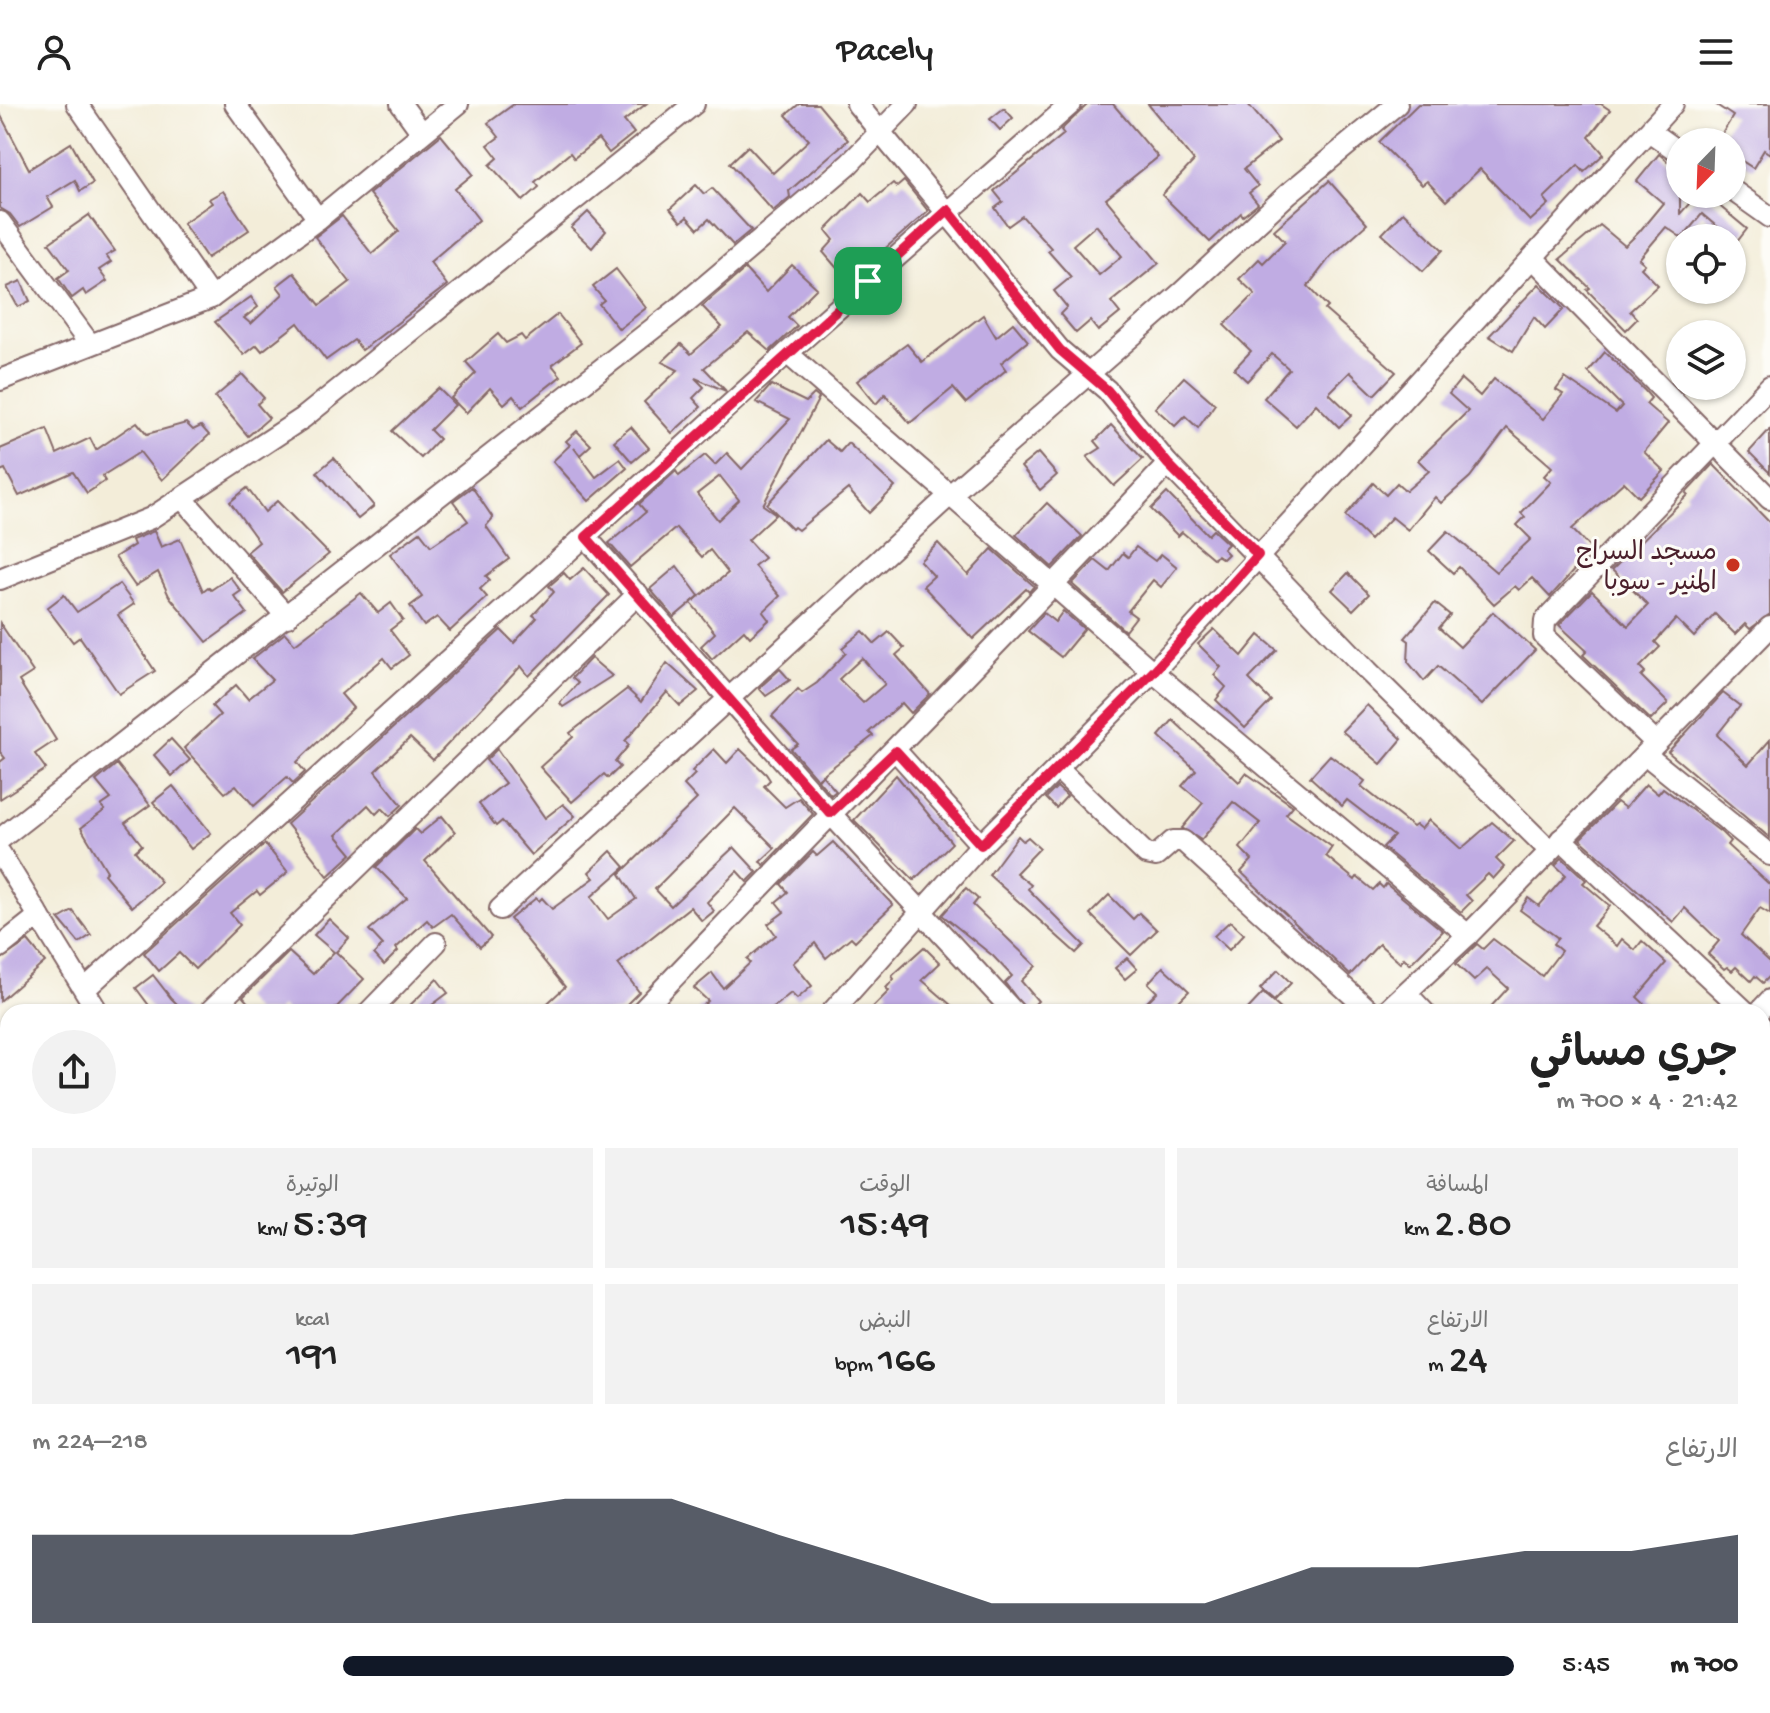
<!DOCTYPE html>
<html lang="ar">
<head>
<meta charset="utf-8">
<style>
  body { margin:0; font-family:"Gochi Hand","Playpen Sans Arabic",sans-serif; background:#f2f2f2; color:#222; direction:rtl; height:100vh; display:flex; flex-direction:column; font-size:30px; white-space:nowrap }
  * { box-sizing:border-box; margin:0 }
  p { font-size:26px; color:#767676 }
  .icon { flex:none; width:44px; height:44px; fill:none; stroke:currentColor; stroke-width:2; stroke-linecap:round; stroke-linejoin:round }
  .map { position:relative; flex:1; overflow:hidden; direction:ltr }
  .drawer { position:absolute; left:0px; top:900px; width:1770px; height:710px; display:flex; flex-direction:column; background:#fff; border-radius:24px 24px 0 0; box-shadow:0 2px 6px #0004; direction:rtl }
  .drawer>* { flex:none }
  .needle { width:52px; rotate:203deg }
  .buttons { position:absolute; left:1666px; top:24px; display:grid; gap:16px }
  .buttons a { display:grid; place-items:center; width:80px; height:80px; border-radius:50%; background:#fff; box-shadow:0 2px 6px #0004; font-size:40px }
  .pin { position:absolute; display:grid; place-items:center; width:68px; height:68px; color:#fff; margin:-34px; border-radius:16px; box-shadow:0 4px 12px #0006 }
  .round { display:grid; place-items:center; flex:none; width:84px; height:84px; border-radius:42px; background:#f2f2f2 }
  .summary { display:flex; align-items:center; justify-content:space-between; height:136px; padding:0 32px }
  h1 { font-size:44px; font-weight:600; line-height:60px }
  .figures { display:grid; grid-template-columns:repeat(3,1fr); gap:12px; height:136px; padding:8px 32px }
  .figures div { display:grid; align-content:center; border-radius:0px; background:#f2f2f2; text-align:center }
  .figures b { font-size:40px; font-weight:600 }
  .figures small { font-size:22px; font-weight:400 }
  .figures p { font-size:22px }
  .chart { height:224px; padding:16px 32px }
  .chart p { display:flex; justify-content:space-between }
  .chart svg { width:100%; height:144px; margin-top:8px; fill:#111827; opacity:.7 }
  ul { padding:0 32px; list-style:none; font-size:26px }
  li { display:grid; grid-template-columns:128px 96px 1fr; align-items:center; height:60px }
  li i { height:20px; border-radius:10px; background:#111827 }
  header { display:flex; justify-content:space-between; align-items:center; height:104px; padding:0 32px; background:#fff; font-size:36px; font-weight:600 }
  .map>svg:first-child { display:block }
  .building { fill:#c0ace3; fill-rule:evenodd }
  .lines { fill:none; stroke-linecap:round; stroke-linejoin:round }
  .street-casing { stroke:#856768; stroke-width:24 }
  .secondary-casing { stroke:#856768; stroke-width:30 }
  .street { stroke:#fff; stroke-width:20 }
  .secondary { stroke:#fbe6c4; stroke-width:26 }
  .route-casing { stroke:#fff; stroke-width:16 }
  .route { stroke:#e11d48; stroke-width:10 }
  .poi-dot { fill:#c8321e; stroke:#fdfcf7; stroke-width:3 }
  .labels { text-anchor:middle; stroke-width:6; stroke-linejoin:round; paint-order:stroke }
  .poi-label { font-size:26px; fill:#4a1f2b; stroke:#fdfcf7; text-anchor:end }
</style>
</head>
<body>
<header><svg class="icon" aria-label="menu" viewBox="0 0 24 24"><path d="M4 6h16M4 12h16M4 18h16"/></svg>Pacely<svg class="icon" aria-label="person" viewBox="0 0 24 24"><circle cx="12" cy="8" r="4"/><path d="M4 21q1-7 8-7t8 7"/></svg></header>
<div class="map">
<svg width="1770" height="1609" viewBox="0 0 1770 1609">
  <rect width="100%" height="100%" fill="#fdfcf7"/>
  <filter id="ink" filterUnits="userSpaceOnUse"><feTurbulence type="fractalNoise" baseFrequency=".0125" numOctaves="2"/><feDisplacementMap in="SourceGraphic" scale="16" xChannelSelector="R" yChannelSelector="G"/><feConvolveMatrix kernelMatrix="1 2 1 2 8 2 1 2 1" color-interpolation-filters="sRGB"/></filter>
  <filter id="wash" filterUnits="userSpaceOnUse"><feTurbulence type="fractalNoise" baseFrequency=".006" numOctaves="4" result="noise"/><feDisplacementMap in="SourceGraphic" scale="32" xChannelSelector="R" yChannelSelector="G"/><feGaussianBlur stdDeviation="1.8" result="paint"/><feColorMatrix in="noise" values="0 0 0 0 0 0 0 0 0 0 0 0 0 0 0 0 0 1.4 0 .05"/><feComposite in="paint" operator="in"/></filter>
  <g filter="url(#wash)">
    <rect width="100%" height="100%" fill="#f3edd9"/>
    <g id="blocks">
      <!-- building -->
      <g class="building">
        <polygon points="514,0 646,0 624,17 634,29 609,49 598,35 574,54 570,49 535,78 539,83 523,97 490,61 498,54 488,41 499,33 488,19"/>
        <polygon points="799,0 818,0 848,36 789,87 790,93 773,107 730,59 748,42 773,69 809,36 786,11"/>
        <path d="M1088,0H1113L1158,53L1106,95L1159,159L1111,198L1120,209L1098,227L1090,217L1076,229L1060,210L1067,203L1054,187L1071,173L1048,147L1051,144L1022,112L1008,122L995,104L1003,98L994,87L1064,30L1061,26ZM1096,121L1122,152L1099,171L1073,141Z"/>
        <polygon points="1148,0 1248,0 1279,37 1244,65 1258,82 1249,89 1258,100 1243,112 1241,109 1210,138 1162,91 1194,57"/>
        <polygon points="1418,0 1601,0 1610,6 1589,33 1604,50 1584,68 1578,61 1544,94 1549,100 1530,117 1480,65 1446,97 1427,77 1422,81 1379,38"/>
        <polygon points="1715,0 1770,0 1770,50 1764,46 1753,64 1742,57 1732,73 1732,38 1717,38 1733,12"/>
        <polygon points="1004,4 1013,14 1000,26 990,15"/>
        <polygon points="0,10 29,65 71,39 93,79 80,87 75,76 47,93 53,103 20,123 10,110 0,104"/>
        <polygon points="441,31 473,70 455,85 479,116 430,158 447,181 362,246 354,236 326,256 298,219 262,247 257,241 244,251 215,218 251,193 258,203 244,214 251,220 283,190 277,182 294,169 320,201 350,178 315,133 342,112 372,150 399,127 369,90"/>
        <polygon points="1659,50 1680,68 1680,110 1698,90 1705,90 1747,125 1736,139 1702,110 1682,134 1666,123 1639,155 1645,160 1641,164 1658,181 1630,207 1637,215 1626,226 1587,186 1590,184 1560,155 1600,121 1625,142 1639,128 1663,99 1637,77"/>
        <polygon points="904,77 928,107 848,177 823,148 834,136 826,126 862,89 870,98 893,79 897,83"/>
        <polygon points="1329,77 1367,120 1331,152 1308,182 1328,203 1325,206 1396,268 1374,291 1350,268 1329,289 1352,311 1339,323 1316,300 1296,322 1264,294 1289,265 1272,250 1247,277 1234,265 1251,247 1224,221 1255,190 1239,175 1259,155 1263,159 1285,137 1274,126"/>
        <polygon points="696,81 704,90 712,84 751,126 733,141 709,115 698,125 687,113 681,118 670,105"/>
        <polygon points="223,87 249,126 207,154 183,119 212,99 209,95"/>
        <polygon points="588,108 606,127 592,144 571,124"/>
        <polygon points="1403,108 1443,146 1423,167 1382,130"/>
        <polygon points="89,111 115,147 106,152 111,158 99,166 107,177 86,191 83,186 72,194 58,174 69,166 49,139"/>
        <polygon points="792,161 817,184 788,213 797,222 770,247 748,228 704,264 726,287 695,274 704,283 693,294 701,303 672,329 644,298 678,266 662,258 681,240 691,250 722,223 702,202 745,165 766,188"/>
        <polygon points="616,165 646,204 619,225 599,200 604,196 593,183"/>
        <polygon points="21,177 30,197 18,203 7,183"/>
        <polygon points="1539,180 1564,205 1545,225 1534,213 1513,247 1489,232"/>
        <polygon points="558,210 581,239 552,261 561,272 522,303 513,292 504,300 490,284 466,309 451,294 476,269 466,258 498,230 506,239 521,231 525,236"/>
        <polygon points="983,211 996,233 1013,219 1028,237 1001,259 1006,266 966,299 953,284 910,319 885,290 876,300 857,277 907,240 922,258"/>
        <polygon points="1605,248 1645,287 1651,294 1646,300 1668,319 1644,348 1664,367 1639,393 1624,378 1572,425 1592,446 1550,493 1532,474 1519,486 1515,482 1494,500 1459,463 1453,469 1429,447 1448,427 1496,468 1531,435 1517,421 1525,413 1521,409 1551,378 1544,372 1552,363 1507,324 1470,373 1441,399 1435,393 1408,426 1392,413 1370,436 1345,412 1373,379 1386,391 1397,379 1406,387 1429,367 1418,356 1468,307 1449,290 1461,275 1480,292 1494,275 1543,315 1563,290 1556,286 1565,274 1616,309 1622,302 1588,268"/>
        <polygon points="242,270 264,294 257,300 269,314 248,332 215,293"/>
        <polygon points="1184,273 1215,300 1198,324 1185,312 1175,322 1155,304"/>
        <path d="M771,281L806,298L814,290L819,294L763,401L776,410L748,436L764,454L754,462L780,492L763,508L769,516L750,533L744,526L712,555L701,542L715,529L691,499L728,469L710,446L702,453L676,424L630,463L609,439L646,408L639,400L676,367L679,372L705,351L715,361L727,349L742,365L790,315L756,298ZM720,372L739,396L718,416L697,390Z"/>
        <polygon points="438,284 455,301 430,326 439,335 421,354 392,327"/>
        <polygon points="137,318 147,330 186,319 193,326 201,322 209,331 162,376 140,348 102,372 105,377 87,389 73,368 19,392 5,365 0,367 0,345 47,325 57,350 90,334 96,346"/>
        <polygon points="1111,321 1143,355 1114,382 1087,353 1101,344 1095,337"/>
        <polygon points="631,323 649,344 632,358 614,337"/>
        <polygon points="1770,325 1770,369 1749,348"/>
        <polygon points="577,327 591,341 580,351 574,344 596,373 620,355 627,364 589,397 553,357 570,341 566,337"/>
        <polygon points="826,336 840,348 848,339 895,383 869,409 848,385 798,426 794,423 792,425 767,400"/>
        <polygon points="1038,349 1057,371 1040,386 1021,363"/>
        <polygon points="334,354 374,402 358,415 317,368"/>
        <polygon points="1713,360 1770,419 1770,510 1750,525 1745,520 1735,530 1715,510 1694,533 1676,515 1655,538 1660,543 1640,563 1645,568 1641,572 1668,599 1651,616 1583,551 1587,547 1559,521 1592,487 1628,522 1648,501 1612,466 1688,391 1686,389"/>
        <polygon points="472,383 493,414 486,422 509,455 486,472 490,476 480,485 487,493 450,527 437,513 424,522 410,502 422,493 390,450 420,428 431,442 468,417 453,397"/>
        <polygon points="247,384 265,408 277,397 329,450 282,488 247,448 259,438 230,398"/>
        <polygon points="1167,389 1208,431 1213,426 1228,440 1223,445 1228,450 1223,455 1217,451 1214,455 1182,428 1178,432 1151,405"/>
        <polygon points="1047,399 1082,432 1052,463 1016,431"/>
        <polygon points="154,427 161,443 180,435 203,487 208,483 211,486 230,473 241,487 234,492 247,509 207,538 169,492 158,468 135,482 115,453 134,441 132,436"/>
        <polygon points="938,439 968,471 992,445 1034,482 1029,488 1026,485 973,535 923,482 934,472 920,457"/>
        <polygon points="1136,443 1155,457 1161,450 1177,463 1161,483 1153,476 1128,507 1136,513 1125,527 1072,480 1095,456 1109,467 1123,449 1128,453"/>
        <polygon points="677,462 699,492 674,513 650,485"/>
        <polygon points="584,464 609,491 529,572 521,562 433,656 410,634 375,667 402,701 390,712 382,704 376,710 368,701 336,731 352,750 328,772 287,720 501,526 514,539 537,514 533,511 554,488 549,482 564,469 570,476"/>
        <polygon points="1348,469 1369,490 1353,506 1332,486"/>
        <polygon points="119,480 134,500 118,511 155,567 119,590 80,533 73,538 47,504 64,491 77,508"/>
        <polygon points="361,489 378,509 391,499 403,516 390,526 409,551 392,564 384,554 341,590 353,604 297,658 305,668 293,679 287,673 254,702 236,681 225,689 184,644 220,611 212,602 236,581 248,595 272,576 252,555 285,529 295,540"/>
        <polygon points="1435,499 1450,511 1439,524 1460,543 1493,508 1535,546 1482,601 1438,562 1424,577 1408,558 1409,537 1405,534"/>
        <polygon points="1063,507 1084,525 1061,553 1028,527 1044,509 1055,518"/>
        <polygon points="0,519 33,568 19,577 56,636 35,650 46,665 0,695 0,658 5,654 0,648"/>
        <polygon points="1214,525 1242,552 1259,531 1277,546 1249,575 1271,597 1245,624 1216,596 1226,583 1214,571 1221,563 1198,540"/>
        <path d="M863,527L875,540L889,528L904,544L896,551L930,590L911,609L902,599L869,628L873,632L817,675L791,645L798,640L772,612L798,585L802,589L817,579L846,549L842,544ZM862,554L885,580L863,599L839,575Z"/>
        <polygon points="591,554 612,572 563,603 560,599 578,579 572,574"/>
        <polygon points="667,559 698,587 680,602 667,588 625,637 629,641 615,658 620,663 608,674 604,670 572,698 540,663 573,633 570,629 627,585 641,598"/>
        <polygon points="780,565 790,576 766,592 759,584"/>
        <polygon points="1723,589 1740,602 1717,631 1748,661 1770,636 1770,734 1668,648"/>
        <polygon points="1367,601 1402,635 1381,660 1342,627"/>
        <polygon points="1173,616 1239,678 1246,669 1293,702 1286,710 1332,743 1326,752 1355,776 1357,773 1373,786 1379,780 1383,784 1386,780 1443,827 1410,860 1404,854 1400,859 1379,840 1350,871 1241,768 1252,756 1240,744 1260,719 1233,698 1201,736 1182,724 1203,699 1182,682 1196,666 1159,632"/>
        <polygon points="171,635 190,656 172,672 154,651"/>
        <polygon points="497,645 545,714 563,700 575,712 531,751 502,717 496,722 479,700 505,679 486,656"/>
        <polygon points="714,645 727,659 740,645 766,670 770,676 764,682 785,703 799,694 813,710 764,761 760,758 775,744 735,704 655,785 671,802 734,743 757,768 747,778 737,767 707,798 714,807 702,817 690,803 618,860 639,888 619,908 538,908 565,883 510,815 536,794 539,797 542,794 552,805 594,774 589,768 611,747 625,763 591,793 608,815 636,795 620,770 697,695 684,681 695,670 692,667"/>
        <polygon points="1330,651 1365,677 1361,682 1413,723 1416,721 1421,725 1429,716 1461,745 1492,718 1514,737 1496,755 1504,763 1493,775 1488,770 1466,791 1472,797 1461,808 1383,743 1394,732 1347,696 1342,702 1310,673"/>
        <polygon points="117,660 150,701 125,719 142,741 135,747 161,778 132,803 104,770 107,767 81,724 105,706 101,702 111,695 96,677"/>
        <polygon points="822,671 836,687 831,691 818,676"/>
        <polygon points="896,671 952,739 914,776 854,716"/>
        <polygon points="1646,680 1658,690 1663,684 1722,729 1730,737 1727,741 1770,781 1770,810 1760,804 1741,831 1770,858 1770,872 1763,879 1755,872 1751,877 1736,863 1732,867 1727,863 1724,865 1708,850 1719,837 1685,804 1673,818 1580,735 1617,698 1625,704"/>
        <polygon points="173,682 211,729 191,745 153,698"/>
        <polygon points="1057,683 1067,692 1056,704 1046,694"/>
        <polygon points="442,712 455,728 425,757 491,833 480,843 451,810 433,823 427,816 396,844 398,847 384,861 374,850 383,841 369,826 407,794 376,763 415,725 420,730"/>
        <polygon points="1018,732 1023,737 1028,733 1040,744 1016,769 1031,781 1028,785 1084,841 1076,849 989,771"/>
        <polygon points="833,738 893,801 855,837 851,833 826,854 815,839 793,859 812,882 797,895 791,889 767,908 696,908 708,897 694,884 712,869 723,884 750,859 747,855 776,831 768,820 784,808 776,798 788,788 781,780 813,748 817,752"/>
        <polygon points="265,740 288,768 260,791 257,787 230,809 240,821 195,865 179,849 159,867 144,849"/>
        <polygon points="1562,754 1586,776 1583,779 1610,802 1593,822 1617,842 1622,835 1635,846 1642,837 1666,859 1637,893 1653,908 1486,908 1508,884 1487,865 1474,877 1456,860 1477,840 1483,845 1493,835 1542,872 1561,847 1553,840 1558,834 1520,806 1528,794 1539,802 1566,771 1555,761"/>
        <polygon points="966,784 978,795 973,801 1036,862 1021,877 1038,897 1027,908 1005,879 1012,872 993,852 942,811"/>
        <polygon points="1109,791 1133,815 1139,809 1157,826 1131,851 1090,810"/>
        <polygon points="73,807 91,831 79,839 59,815"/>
        <polygon points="329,815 349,834 336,848 364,875 332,908 287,908 282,902 276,908 256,908 243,893 289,848 313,870 334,848 314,831"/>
        <polygon points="1230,817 1244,830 1229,846 1214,832"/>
        <polygon points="28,837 45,858 0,897 0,856"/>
        <polygon points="924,843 940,859 922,876 959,908 868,908 889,887 886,884 894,875 892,872"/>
        <polygon points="1127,854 1137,865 1125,875 1115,864"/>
        <polygon points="1163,863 1189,887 1168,908 1137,908 1157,888 1148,879"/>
        <polygon points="1278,866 1291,879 1274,897 1260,885"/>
        <polygon points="153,871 171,894 185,908 155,908 151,904 136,884"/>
        <polygon points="437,875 448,889 432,901 439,908 403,908"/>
        <polygon points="1263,889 1284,908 1245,908"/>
      </g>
    </g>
  </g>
  <g filter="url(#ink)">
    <use href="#blocks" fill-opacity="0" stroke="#856768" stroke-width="2"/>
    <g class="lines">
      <!-- street casing -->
      <g class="street-casing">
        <g id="street">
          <polyline points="77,0 211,194"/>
          <polyline points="235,0 318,115"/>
          <polyline points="401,0 422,29"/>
          <polyline points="857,0 1060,246 1107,286 1168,360 1368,567 1549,746"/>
          <polyline points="1649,27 1680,49"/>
          <polyline points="1732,86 1770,113"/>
          <polyline points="0,118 89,239"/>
          <polyline points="1534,155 1770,395"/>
          <polyline points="787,249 1153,568 1468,831"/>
          <polyline points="0,276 211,194 318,115 458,0"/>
          <polyline points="183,395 287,513"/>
          <polyline points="586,433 830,709 1014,908"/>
          <polyline points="0,475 151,414 303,314 694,0"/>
          <polyline points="1656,639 1544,532 1545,517 1770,282"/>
          <polyline points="896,647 981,741"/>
          <polyline points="1646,651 1770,751"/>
          <polyline points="1059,666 1146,750 1156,752 1173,737 1183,737 1371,908"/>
          <polyline points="0,735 678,205 849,60 907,0"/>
          <polyline points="1561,735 1746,908"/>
          <polyline points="0,749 98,908"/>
          <polyline points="500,805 950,391 1181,189 1289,89 1397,0"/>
          <polyline points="0,843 39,812"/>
          <polyline points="86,884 787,249 1071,0"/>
          <polyline points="1406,889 1424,908"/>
          <polyline points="209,908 638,490"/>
          <polyline points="369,908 436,839"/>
          <path d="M641,908C815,724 995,545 1168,360"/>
          <polyline points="832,908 981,741 1153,568 1673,0"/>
          <polyline points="1385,908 1468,831 1770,523"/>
          <polyline points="1759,908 1770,896"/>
          <polyline points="1762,922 1770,929"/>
          <polyline points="1762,1117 1770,1107"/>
          <polyline points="0,1135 8,1125"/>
          <polyline points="0,1378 8,1389"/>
          <polyline points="1762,1484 1770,1465"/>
          <polyline points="530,1602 535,1609"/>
          <polyline points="954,1602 959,1609"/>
          <polyline points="1059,1602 1068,1609"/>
          <polyline points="1315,1602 1323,1609"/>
          <polyline points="1413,1602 1422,1609"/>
          <polyline points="267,1609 272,1602"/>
          <polyline points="590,1609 598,1602"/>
          <polyline points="787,1609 795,1602"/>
          <polyline points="1004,1609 1011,1602"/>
          <polyline points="1158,1609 1163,1602"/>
          <polyline points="1381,1609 1386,1602"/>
          <polyline points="1702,1609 1705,1602"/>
        </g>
      </g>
      <!-- secondary casing -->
      <g class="secondary-casing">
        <g id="secondary">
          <polyline points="164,1602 169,1609"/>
          <polyline points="58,1609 64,1602"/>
        </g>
      </g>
      <!-- street -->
      <use href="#street" class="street"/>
      <!-- secondary -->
      <use href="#secondary" class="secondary"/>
    </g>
  </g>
  <g class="lines" filter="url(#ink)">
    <!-- route casing -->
    <g class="route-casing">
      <polygon id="route" points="948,106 1060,246 1107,286 1168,360 1258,451 1153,568 981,741 896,647 830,709 586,433"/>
    </g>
    <!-- route -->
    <use href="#route" class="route"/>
  </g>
  <!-- markers -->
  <circle class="poi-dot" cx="1733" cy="461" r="8"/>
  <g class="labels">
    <!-- poi labels -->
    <g class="poi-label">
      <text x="1717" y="455">مسجد السراج<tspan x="1717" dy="30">المنير - سوبا</tspan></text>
    </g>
  </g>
</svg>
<div class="buttons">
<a><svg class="needle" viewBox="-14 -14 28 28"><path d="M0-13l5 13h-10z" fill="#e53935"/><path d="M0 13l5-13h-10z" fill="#767676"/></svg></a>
<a><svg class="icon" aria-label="locate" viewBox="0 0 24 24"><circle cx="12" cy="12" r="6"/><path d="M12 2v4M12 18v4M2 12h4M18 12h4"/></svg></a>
<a><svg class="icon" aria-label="layers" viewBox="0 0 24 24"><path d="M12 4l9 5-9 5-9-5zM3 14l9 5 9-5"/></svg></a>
</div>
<div class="pin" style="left:868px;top:177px;background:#1e9e55"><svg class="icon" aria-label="arrive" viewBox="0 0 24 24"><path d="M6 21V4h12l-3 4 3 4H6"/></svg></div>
<section class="drawer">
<div class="summary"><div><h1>جري مسائي</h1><p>21:42 · 4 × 700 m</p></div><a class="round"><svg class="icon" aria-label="share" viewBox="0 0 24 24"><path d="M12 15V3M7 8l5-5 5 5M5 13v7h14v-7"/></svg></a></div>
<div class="figures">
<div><p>المسافة</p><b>2.80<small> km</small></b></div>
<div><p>الوقت</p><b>15:49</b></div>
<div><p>الوتيرة</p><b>5:39<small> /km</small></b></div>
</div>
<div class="figures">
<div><p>الارتفاع</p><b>24<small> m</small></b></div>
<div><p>النبض</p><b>166<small> bpm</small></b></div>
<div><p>kcal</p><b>191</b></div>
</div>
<div class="chart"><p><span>الارتفاع</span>218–224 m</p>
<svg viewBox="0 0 160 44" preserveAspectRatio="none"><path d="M0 44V17L10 17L20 17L30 17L40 11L50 6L60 6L70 17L80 27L90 38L100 38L110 38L120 27L130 27L140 22L150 22L160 17V44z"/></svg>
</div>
<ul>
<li><b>700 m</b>5:45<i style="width:79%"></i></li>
</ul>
</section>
</div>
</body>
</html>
